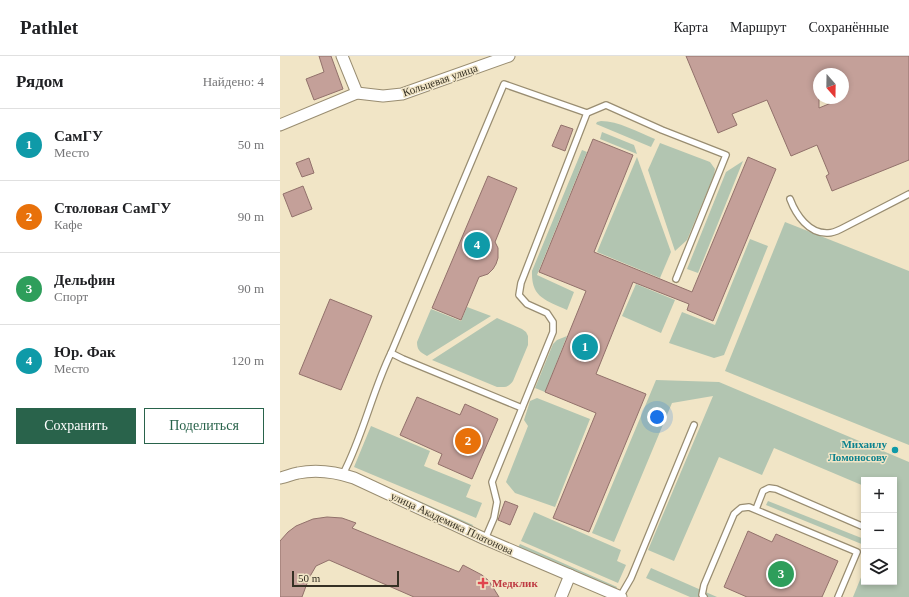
<!DOCTYPE html>
<html lang="ru">
<meta charset="utf-8">
<style>
:root{--surface:#fff;--page:#f6f6f6;--text:#202124;--muted:#757577;--line:#e0e0e0;--accent:#29634b}
body{margin:0;font-family:Georgia,serif;background:var(--page);color:var(--text)}
.controls{position:absolute;right:12px;bottom:12px;display:grid;overflow:hidden;border-radius:0px;box-shadow:0 2px 6px #0003}
.controls button{width:36px;height:36px;display:grid;place-items:center;padding:0;border:0;border-bottom:1px solid var(--line);background:var(--surface);color:var(--text);font:20px sans-serif}
.compass{position:absolute;left:533px;top:12px;width:36px;height:36px;border-radius:50%;background:var(--surface);box-shadow:0 2px 6px #0003;rotate:160deg}
.scale{position:absolute;left:12px;bottom:10px;width:107px;box-sizing:border-box;padding-left:4px;border:2px solid #353024;border-top:0;font-size:11px;line-height:14px;white-space:nowrap;color:#353024;-webkit-text-stroke:3px #f1e5c6;paint-order:stroke}
.you{position:absolute;left:377px;top:361px;width:14px;height:14px;margin:-10px;border:3px solid #fff;border-radius:50%;background:#1a73e8;box-shadow:0 0 0 6px #1a73e833}
.badge{display:grid;place-items:center;width:26px;height:26px;border-radius:50%;background:var(--accent);color:#fff;font-size:13px;font-weight:700}
.pin{position:absolute;translate:-50% -50%;border:2px solid #fff;box-shadow:0 1px 4px #0006}
.list{margin:0;padding:0;list-style:none}
h2{display:flex;justify-content:space-between;align-items:center;height:52px;margin:0;padding:0 16px;font-size:17px}
h2 small{font-size:13px;font-weight:400;color:var(--muted)}
.list li{display:grid;grid-template-columns:26px 1fr auto;gap:12px;align-items:center;box-sizing:border-box;height:72px;padding:0 16px;border-top:1px solid var(--line)}
.list b{display:block;font-size:15px;white-space:nowrap}
.list p{margin:0;font-size:13px;white-space:nowrap;color:var(--muted)}
.list em{font-size:13px;font-style:normal;color:var(--muted)}
.actions{display:flex;gap:8px;padding:12px 16px}
.actions a{flex:1;padding:9px 0;border:1px solid var(--accent);border-radius:0px;text-align:center;font-size:14px;color:var(--accent)}
.actions .main{background:var(--accent);color:#fff}
.icon{flex:none;width:22px;height:22px;fill:none;stroke:currentColor;stroke-width:2;stroke-linecap:round;stroke-linejoin:round}
.map{position:relative;flex:none;width:629px;height:541px;overflow:hidden}
header{display:flex;align-items:center;gap:24px;box-sizing:border-box;height:56px;padding:0 20px;background:var(--surface);border-bottom:1px solid var(--line)}
header strong{font-size:19px}
nav{display:flex;gap:22px;margin-inline-start:auto;font-size:14px}
main{display:flex}
aside{flex:1;background:var(--surface)}
.map>svg:first-child{display:block}
.green{fill:#b2c5b1}
.building{fill:#c4a099;stroke:#92716b;fill-rule:evenodd}
.lines{fill:none;stroke-linecap:round;stroke-linejoin:round}
.service-casing{stroke:#998d71;stroke-width:8}
.minor-casing{stroke:#998d71;stroke-width:13}
.service{stroke:#fff;stroke-width:5.5}
.minor{stroke:#fff;stroke-width:11}
.culture-dot{fill:#0f9aa8;stroke:#f1e5c6;stroke-width:1.5}
.health-dot{fill:#e0444e;stroke:#f1e5c6;stroke-width:1.5}
.labels{text-anchor:middle;stroke-width:3;stroke-linejoin:round;paint-order:stroke}
.street-label{font-size:11px;fill:#353024;stroke:#f1e5c6}
.culture-label{font-size:11px;font-weight:bold;fill:#0d838f;stroke:#f1e5c6;text-anchor:end}
.health-label{font-size:11px;font-weight:bold;fill:#be3a42;stroke:#f1e5c6;text-anchor:start}
</style>
<header>
<strong>Pathlet</strong>
<nav><a>Карта</a><a>Маршрут</a><a>Сохранённые</a></nav>
</header>
<main>
<aside>
<h2>Рядом<small>Найдено: 4</small></h2>
<ul class="list">
<li><span class="badge" style="background:#0f9aa8">1</span><div><b>СамГУ</b><p>Место</p></div><em>50 m</em></li>
<li><span class="badge" style="background:#e8710a">2</span><div><b>Столовая СамГУ</b><p>Кафе</p></div><em>90 m</em></li>
<li><span class="badge" style="background:#2e9e5b">3</span><div><b>Дельфин</b><p>Спорт</p></div><em>90 m</em></li>
<li><span class="badge" style="background:#0f9aa8">4</span><div><b>Юр. Фак</b><p>Место</p></div><em>120 m</em></li>
</ul>
<div class="actions"><a class="main">Сохранить</a><a>Поделиться</a></div>
</aside>
<div class="map">
<svg width="629" height="541" viewBox="0 0 629 541">
<rect width="100%" height="100%" fill="#f1e5c6"/>
<g class="green">
<path d="M321,65C338,65 358,76 375,83L371,91L316,68L317,66Z"/>
<path d="M322,76L354,89L357,98L320,83Z"/>
<path d="M380,87L430,106L435,113L434,119L407,184L395,195L368,114Z"/>
<path d="M302,94L307,96L257,219L294,236L287,254C266,244 251,242 252,215Z"/>
<path d="M357,101L391,196L380,222L317,196Z"/>
<path d="M463,105L418,217L407,213L446,116Z"/>
<path d="M505,166L629,215V389L445,315Z"/>
<path d="M470,183L488,190L444,299L434,302L389,287L402,256L435,269Z"/>
<path d="M356,228L395,244L381,277L342,260Z"/>
<path d="M187,251L211,260L147,300C140,296 137,294 137,286L151,253L181,265Z"/>
<path d="M217,262L242,273L246,276L248,280V289L233,325C228,332 225,331 217,331L152,304Z"/>
<path d="M287,280L265,336L255,332L273,288L277,284Z"/>
<path d="M376,324L439,326L629,406V541H573L584,514V526H614V424H584V430L494,392L482,419L439,401L394,505L368,494L433,340L392,347L334,486L312,477Z"/>
<path d="M257,342L310,363L275,451L235,437L226,426L248,370L244,364L250,345Z"/>
<path d="M91,370L150,395L144,410L191,429L186,441L202,447L196,462L74,411Z"/>
<path d="M72,415L193,469L191,473L70,418Z"/>
<path d="M488,445L584,483V489L486,449Z"/>
<path d="M254,456L341,494L337,505L346,509L338,527L241,485Z"/>
<path d="M240,488L337,531L334,536L237,493Z"/>
<path d="M371,512L437,541H410L366,522Z"/>
</g>
<g class="building">
<path d="M39,0H51L63,33L34,44L26,23L44,16Z"/>
<path d="M406,0H629V104L552,135L546,120L549,118L537,89L511,100L487,44L452,58L457,69L438,77ZM539,18H563V42L539,52Z"/>
<path d="M281,69L293,73L285,95L272,90Z"/>
<path d="M313,83L353,99L314,196L412,236L468,101L496,113L433,265L407,254L409,248L353,226L316,318L366,338L309,476L273,462L316,357L265,336L306,235L259,216Z"/>
<path d="M29,102L34,117L22,121L16,107Z"/>
<path d="M208,120L237,132L215,186L218,192V202L216,208L213,213L208,218L199,221L181,264L152,252Z"/>
<path d="M23,130L32,153L12,161L3,138Z"/>
<path d="M50,243L92,260L61,334L19,318Z"/>
<path d="M137,341L180,359L185,348L218,363L192,423L158,408L162,398L120,379Z"/>
<path d="M225,445L238,450L230,469L218,464Z"/>
<path d="M47,461L62,462L76,467L72,472L179,516L183,509L202,519L209,525L219,541H134L49,504L36,510L29,522L22,541H0V485L8,476L16,470L33,463Z"/>
<path d="M468,475L492,486L496,478L558,505L542,541H467L444,531Z"/>
</g>
<g class="lines">
<g class="service-casing">
<g id="service">
<path d="M510,143C516,159 529,178 548,177C553,177 557,175 561,173L629,138"/>
<path d="M111,297L224,28L307,57L326,49L382,74L446,99L396,223"/>
<path d="M63,418C83,380 92,336 111,297L123,303L242,352"/>
<path d="M476,453L483,435L489,432L496,433L584,471"/>
<path d="M205,483L214,462L217,446L212,426L273,276V266L267,257L247,248L239,239L241,227L307,57"/>
<path d="M340,541L351,522L414,369"/>
<path d="M424,541L422,539L424,529L454,458L461,452L469,451L577,496L558,541"/>
</g>
</g>
<g class="minor-casing">
<g id="minor">
<path d="M62,0L77,37"/>
<path d="M0,69L77,37L103,40L122,38L229,0"/>
<path d="M0,422C6,421 12,418 18,417C37,413 56,416 74,422L205,483L341,541"/>
<path d="M281,541L290,519"/>
</g>
</g>
<use href="#service" class="service"/>
<use href="#minor" class="minor"/>
</g>
<circle class="culture-dot" cx="615" cy="394" r="4"/>
<path class="health-dot" d="M201 521h4v4h4v4h-4v4h-4v-4h-4v-4h4z"/>
<g class="labels">
<g class="street-label">
<text transform="translate(160 24) rotate(-19)" y="4">Кольцевая улица</text>
<text transform="translate(172 467) rotate(25)" y="4">улица Академика Платонова</text>
</g>
<g class="culture-label">
<text x="607" y="392">Михаилу<tspan x="607" dy="13">Ломоносову</tspan></text>
</g>
<g class="health-label">
<text x="212" y="531">Медклик</text>
</g>
</g>
</svg>
<div class="controls">
<button>+</button>
<button>−</button>
<button><svg class="icon" aria-label="layers" viewBox="0 0 24 24"><path d="M12 4l9 5-9 5-9-5zM3 14l9 5 9-5"/></svg></button>
</div>
<svg class="compass" viewBox="-18 -18 36 36"><path d="M0-13l5 13h-10z" fill="#e53935"/><path d="M0 13l5-13h-10z" fill="#757577"/></svg>
<div class="scale">50 m</div>
<div class="you"></div>
<div class="pin badge" style="left:305px;top:291px;background:#0f9aa8">1</div>
<div class="pin badge" style="left:188px;top:385px;background:#e8710a">2</div>
<div class="pin badge" style="left:501px;top:518px;background:#2e9e5b">3</div>
<div class="pin badge" style="left:197px;top:189px;background:#0f9aa8">4</div>
</div>
</main>
